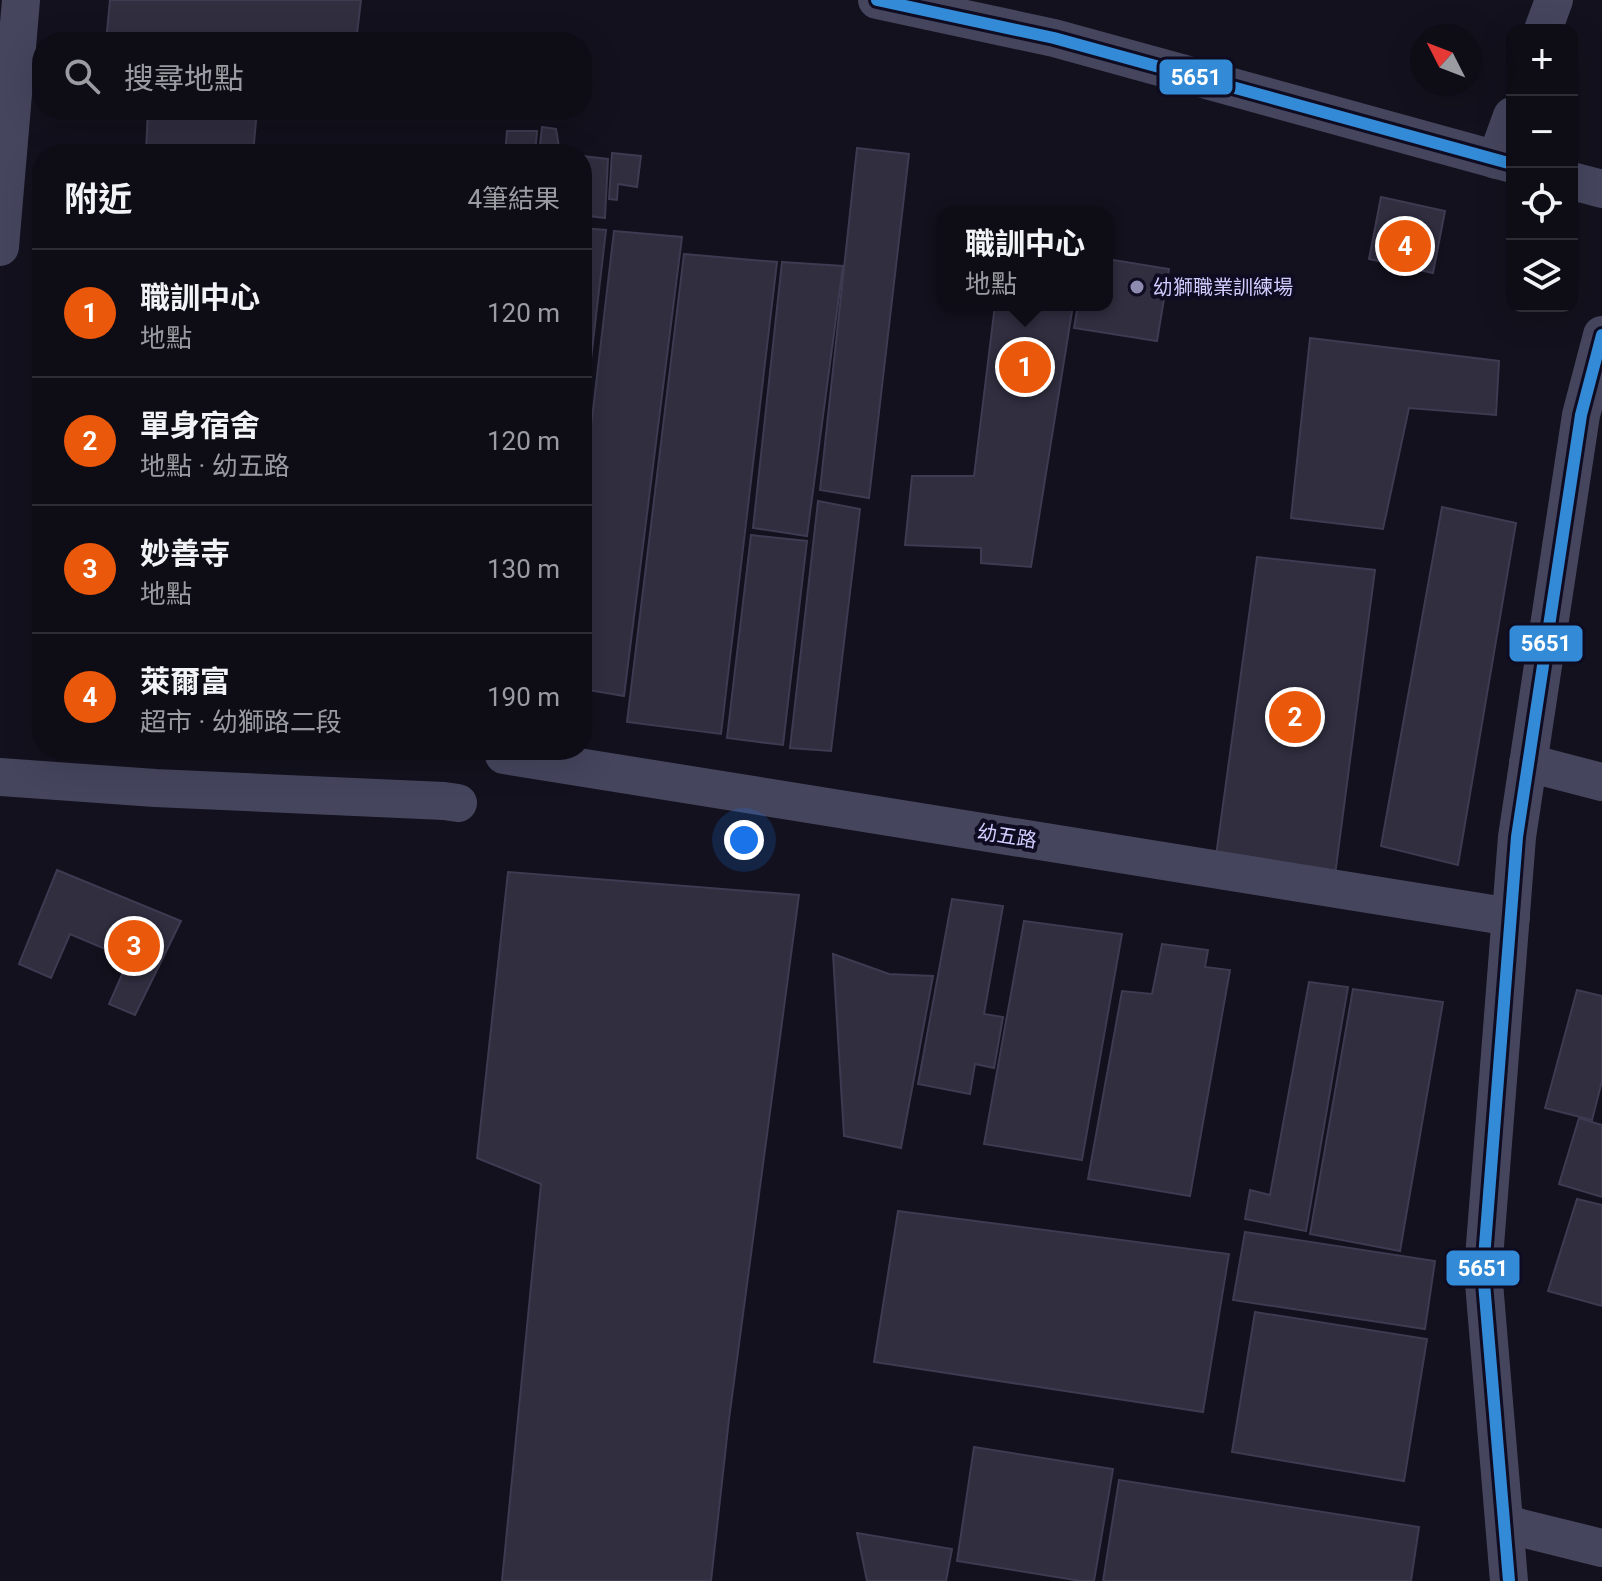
<!DOCTYPE html>
<html lang="zh-TW">
<meta charset="utf-8">
<style>
:root{--surface:#0e0d16;--page:#1c1b23;--text:#f1f3f6;--muted:#9b9ca1;--line:#2e2d35;--accent:#ea580c}
body{margin:0;font-family:Roboto,"Noto Sans TC",sans-serif;background:var(--page);color:var(--text)}
.controls{position:absolute;right:24px;top:24px;display:grid;overflow:hidden;border-radius:16px;box-shadow:0 8px 32px #0002}
.controls button{width:72px;height:72px;display:grid;place-items:center;padding:0;border:0;border-bottom:2px solid var(--line);background:var(--surface);color:var(--text);font:40px sans-serif}
.compass{position:absolute;left:1410px;top:24px;width:72px;height:72px;border-radius:50%;background:var(--surface);box-shadow:0 8px 32px #0002;rotate:312deg}
.you{position:absolute;left:744px;top:840px;width:28px;height:28px;margin:-20px;border:6px solid #fff;border-radius:50%;background:#1a73e8;box-shadow:0 0 0 12px #1a73e833}
.badge{display:grid;place-items:center;width:52px;height:52px;border-radius:50%;background:var(--accent);color:#fff;font-size:26px;font-weight:700}
.pin{position:absolute;translate:-50% -50%;border:4px solid #fff;box-shadow:0 2px 8px #0006}
.popup{position:absolute;left:937px;top:207px;width:176px;height:104px;box-sizing:border-box;display:grid;place-content:center;border-radius:16px;background:var(--surface);filter:drop-shadow(0 2px 6px #0005);font-size:26px;white-space:nowrap;color:var(--muted)}
.popup b{font-size:30px;color:var(--text)}
.popup::after{content:'';position:absolute;left:50%;top:100%;margin-left:-16px;border:16px solid transparent;border-top-color:var(--surface)}
.list{margin:0;padding:0;list-style:none}
h2{display:flex;justify-content:space-between;align-items:center;height:104px;margin:0;padding:0 32px;font-size:34px}
h2 small{font-size:26px;font-weight:400;color:var(--muted)}
.list li{display:grid;grid-template-columns:52px 1fr auto;gap:24px;align-items:center;box-sizing:border-box;height:128px;padding:0 32px;border-top:2px solid var(--line)}
.list b{display:block;font-size:30px;white-space:nowrap}
.list p{margin:0;font-size:26px;white-space:nowrap;color:var(--muted)}
.list em{font-size:26px;font-style:normal;color:var(--muted)}
.icon{flex:none;width:44px;height:44px;fill:none;stroke:currentColor;stroke-width:2;stroke-linecap:round;stroke-linejoin:round}
.map{position:relative;flex:none;width:1602px;height:1581px;overflow:hidden}
.search{position:absolute;background:var(--surface);box-shadow:0 8px 32px #0002;left:32px;top:32px;width:560px;height:88px;display:flex;align-items:center;gap:20px;box-sizing:border-box;padding:0 28px;border-radius:32px;color:var(--muted);font-size:30px}
.panel{position:absolute;background:var(--surface);box-shadow:0 8px 32px #0002;left:32px;top:144px;width:560px;height:616px;border-radius:32px}
.map>svg:first-child{display:block}
.building{fill:#302e3f;stroke:#3e3a51;stroke-width:2}
.lines{fill:none;stroke-linecap:round;stroke-linejoin:round}
.minor{stroke:#45455e;stroke-width:38}
.bus-1-casing{stroke:#0f0c22;stroke-width:18}
.bus-1{stroke:#338bd7;stroke-width:12}
.poi-dot{fill:#8e8bb0;stroke:#0f0c22;stroke-width:3}
.labels{text-anchor:middle;stroke-width:8;stroke-linejoin:round;paint-order:stroke}
.poi-label{font-size:20px;fill:#d1cdff;stroke:#0f0c22;text-anchor:start}
.street-label{font-size:20px;fill:#d1cdff;stroke:#0f0c22}
.line-badge{stroke:#0f0c22;stroke-width:3}
.badge-label{font-size:22px;text-anchor:middle;font-weight:bold;fill:#fff}
</style>
<div class="map">
<svg width="1602" height="1581" viewBox="0 0 1602 1581">
<rect width="100%" height="100%" fill="#12111d"/>
<g class="building">
<path d="M110,0H361L356,42H106Z"/>
<path d="M148,110H257L253,154L146,152Z"/>
<path d="M542,127L556,129L560,153L565,154H539Z"/>
<path d="M507,131H537L535,154H505Z"/>
<path d="M857,148L909,154L869,498L820,490Z"/>
<path d="M612,153L641,156L637,187L618,184L617,200L609,199Z"/>
<path d="M582,156L608,159L605,218L582,215Z"/>
<path d="M1381,197L1445,211L1433,273L1369,259Z"/>
<path d="M582,228L606,230L582,437Z"/>
<path d="M614,231L682,237L624,696L582,689V504Z"/>
<path d="M684,254L777,262L721,734L627,722Z"/>
<path d="M1107,259L1169,269L1157,341L1074,328L1078,305H1107Z"/>
<path d="M782,262L843,266L807,536L753,528Z"/>
<path d="M995,305H1073L1031,567L981,563V548L905,545L912,476H974Z"/>
<path d="M1310,338L1499,361L1496,415L1409,408L1383,529L1291,518Z"/>
<path d="M818,501L860,509L831,751L790,748Z"/>
<path d="M1442,507L1516,523L1458,865L1381,846Z"/>
<path d="M751,535L807,541L783,745L727,738Z"/>
<path d="M1257,557L1375,570L1335,875L1215,863Z"/>
<path d="M57,870L181,921L135,1015L109,1004L129,959L70,934L51,978L19,964Z"/>
<path d="M508,872L799,895L729,1419L711,1581H502L541,1184L477,1158Z"/>
<path d="M952,899L1003,906L984,1014L1003,1017L994,1068L975,1064L970,1094L918,1084Z"/>
<path d="M1024,921L1122,934L1082,1160L984,1144Z"/>
<path d="M1162,944L1208,950L1205,967L1230,970L1190,1196L1088,1179L1122,991L1152,994Z"/>
<path d="M833,954L889,974L933,976L901,1148L844,1136Z"/>
<path d="M1309,982L1348,987L1306,1231L1245,1219L1250,1190L1270,1195Z"/>
<path d="M1353,989L1443,1002L1400,1251L1310,1234Z"/>
<path d="M1577,990L1602,996V1081L1592,1120L1545,1108Z"/>
<path d="M1579,1118L1602,1125V1197L1559,1184Z"/>
<path d="M1577,1199L1602,1205V1306L1548,1291Z"/>
<path d="M898,1211L1229,1254L1203,1412L874,1362Z"/>
<path d="M1245,1232L1435,1261L1425,1329L1233,1300Z"/>
<path d="M1255,1312L1427,1339L1404,1481L1232,1452Z"/>
<path d="M974,1447L1113,1469L1094,1581H1081L957,1561Z"/>
<path d="M1119,1480L1419,1527L1411,1581H1103Z"/>
<path d="M857,1533L952,1549L946,1581H867Z"/>
</g>
<g class="lines">
<g class="minor">
<path d="M877,0L1054,38L1512,164"/>
<path d="M1543,30L1554,0"/>
<path d="M1496,160L1512,116"/>
<path d="M1572,181L1602,189"/>
<path d="M0,247L21,0"/>
<path d="M504,755L1511,917"/>
<path d="M1528,763L1602,782"/>
<path d="M0,777L155,788L444,801L458,803"/>
<path d="M1505,1524L1602,1548"/>
<path d="M1509,1581L1483,1271L1517,837L1581,415L1602,335"/>
</g>
<g class="bus-1-casing">
<g id="bus-1">
<path d="M877,0L1054,38L1512,164"/>
<path d="M1509,1581L1483,1271L1517,837L1581,415L1602,335"/>
</g>
</g>
<use href="#bus-1" class="bus-1"/>
</g>
<circle class="poi-dot" cx="1137" cy="287" r="8"/>
<g class="labels">
<g class="poi-label">
<text x="1153" y="294">幼獅職業訓練場</text>
</g>
<g class="street-label">
<text transform="translate(1007 836) rotate(9)" y="7">幼五路</text>
</g>
</g>
<g class="line-badge">
<rect x="1158" y="58" width="76" height="38" rx="8" fill="#338bd7"/>
<rect x="1508" y="624" width="76" height="39" rx="8" fill="#338bd7"/>
<rect x="1445" y="1249" width="76" height="38" rx="8" fill="#338bd7"/>
</g>
<g class="badge-label">
<text x="1196" y="85">5651</text>
<text x="1546" y="651">5651</text>
<text x="1483" y="1276">5651</text>
</g>
</svg>
<div class="controls">
<button>+</button>
<button>−</button>
<button><svg class="icon" aria-label="locate" viewBox="0 0 24 24"><circle cx="12" cy="12" r="6"/><path d="M12 2v4M12 18v4M2 12h4M18 12h4"/></svg></button>
<button><svg class="icon" aria-label="layers" viewBox="0 0 24 24"><path d="M12 4l9 5-9 5-9-5zM3 14l9 5 9-5"/></svg></button>
</div>
<svg class="compass" viewBox="-18 -18 36 36"><path d="M0-13l5 13h-10z" fill="#e53935"/><path d="M0 13l5-13h-10z" fill="#9b9ca1"/></svg>
<div class="you"></div>
<div class="pin badge" style="left:1025px;top:367px">1</div>
<div class="popup"><b>職訓中心</b>地點</div>
<div class="pin badge" style="left:1295px;top:717px">2</div>
<div class="pin badge" style="left:134px;top:946px">3</div>
<div class="pin badge" style="left:1405px;top:246px">4</div>
<div class="search"><svg class="icon" aria-label="search" viewBox="0 0 24 24"><circle cx="10" cy="10" r="6"/><path d="M15 15l6 6"/></svg>搜尋地點</div>
<section class="panel">
<h2>附近<small>4筆結果</small></h2>
<ul class="list">
<li><span class="badge">1</span><div><b>職訓中心</b><p>地點</p></div><em>120 m</em></li>
<li><span class="badge">2</span><div><b>單身宿舍</b><p>地點 · 幼五路</p></div><em>120 m</em></li>
<li><span class="badge">3</span><div><b>妙善寺</b><p>地點</p></div><em>130 m</em></li>
<li><span class="badge">4</span><div><b>萊爾富</b><p>超市 · 幼獅路二段</p></div><em>190 m</em></li>
</ul>
</section>
</div>
